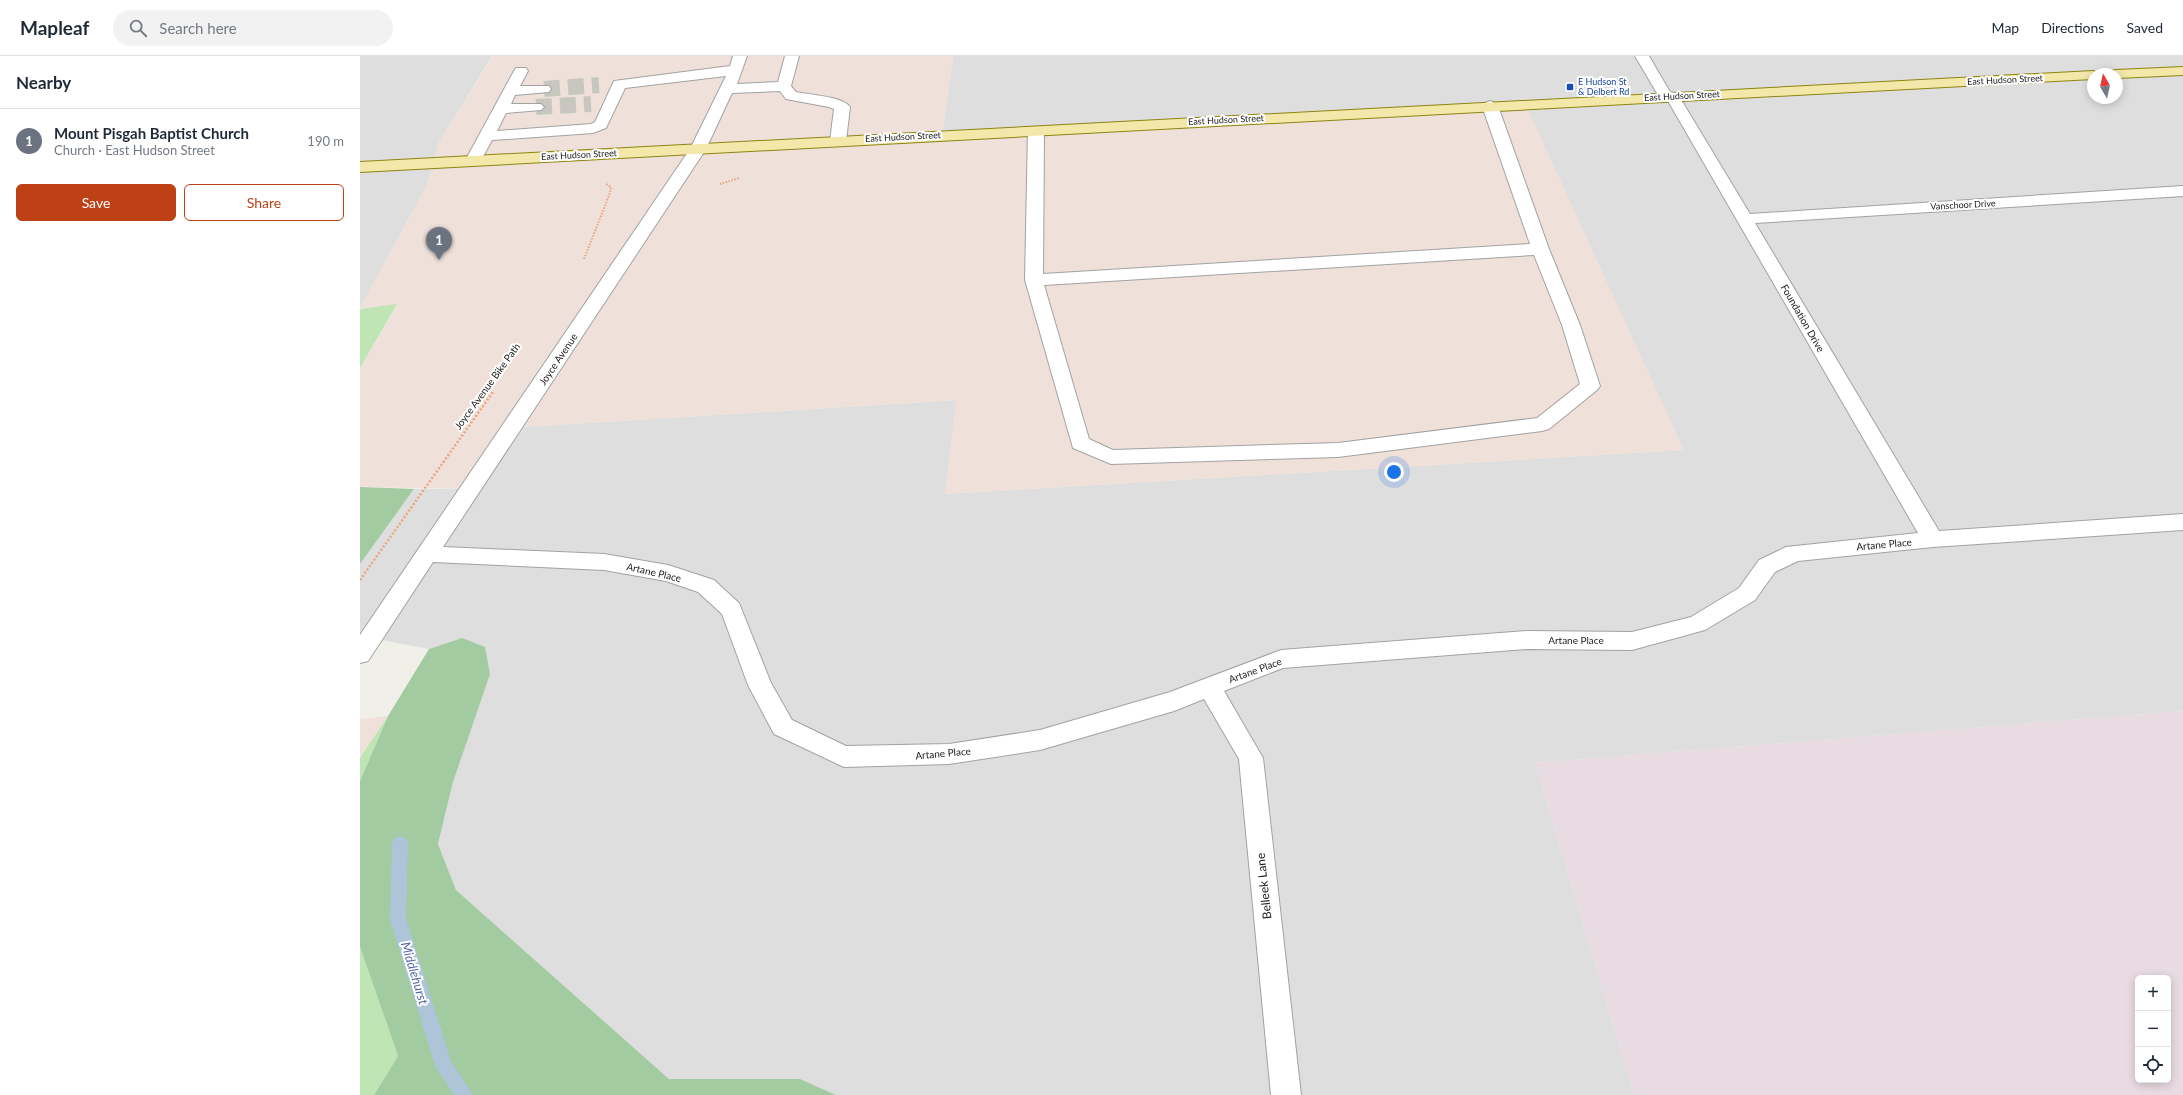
<!DOCTYPE html>
<meta charset="utf-8">
<style>
:root{--surface:#fff;--page:#f2f2f3;--text:#1f2937;--muted:#747a83;--line:#e0e1e3;--accent:#bd4115}
body{margin:0;font-family:Lato,sans-serif;background:var(--page);color:var(--text)}
.controls{position:absolute;right:12px;bottom:12px;display:grid;overflow:hidden;border-radius:6px;box-shadow:0 2px 10px #0003}
.controls button{width:36px;height:36px;display:grid;place-items:center;padding:0;border:0;border-bottom:1px solid var(--line);background:var(--surface);color:var(--text);font:20px sans-serif}
.compass{position:absolute;left:1727px;top:12px;width:36px;height:36px;border-radius:50%;background:var(--surface);box-shadow:0 2px 10px #0003;rotate:351deg}
.you{position:absolute;left:1034px;top:416px;width:14px;height:14px;margin:-10px;border:3px solid #fff;border-radius:50%;background:#1a73e8;box-shadow:0 0 0 6px #1a73e833}
.badge{display:grid;place-items:center;width:26px;height:26px;border-radius:50%;background:var(--accent);color:#fff;font-size:13px;font-weight:700}
.pin{position:absolute;translate:-50% -33px;filter:drop-shadow(0 1px 2px #0008)}
.pin::after{content:'';position:absolute;top:21px;width:14px;height:12px;background:inherit;clip-path:polygon(0 0,100% 0,50% 100%)}
.list{margin:0;padding:0;list-style:none}
h2{display:flex;justify-content:space-between;align-items:center;height:52px;margin:0;padding:0 16px;font-size:17px}
h2 small{font-size:13px;font-weight:400;color:var(--muted)}
.list li{display:grid;grid-template-columns:26px 1fr auto;gap:12px;align-items:center;box-sizing:border-box;height:64px;padding:0 16px;border-top:1px solid var(--line)}
.list b{display:block;font-size:15px;white-space:nowrap}
.list p{margin:0;font-size:13px;white-space:nowrap;color:var(--muted)}
.list em{font-size:13px;font-style:normal;color:var(--muted)}
.actions{display:flex;gap:8px;padding:12px 16px}
.actions a{flex:1;padding:9px 0;border:1px solid var(--accent);border-radius:6px;text-align:center;font-size:14px;color:var(--accent)}
.actions .main{background:var(--accent);color:#fff}
.icon{flex:none;width:22px;height:22px;fill:none;stroke:currentColor;stroke-width:2;stroke-linecap:round;stroke-linejoin:round}
.map{position:relative;flex:none;width:1823px;height:1039px;overflow:hidden}
header{display:flex;align-items:center;gap:24px;box-sizing:border-box;height:56px;padding:0 20px;background:var(--surface);border-bottom:1px solid var(--line)}
header strong{font-size:19px}
nav{display:flex;gap:22px;margin-inline-start:auto;font-size:14px}
.search{width:280px;height:36px;background:var(--page);display:flex;align-items:center;gap:10px;box-sizing:border-box;padding:0 14px;border-radius:22px;color:var(--muted);font-size:15px}
main{display:flex}
aside{flex:1;background:var(--surface)}
.map>svg:first-child{display:block}
.residential{fill:#dfdede;fill-rule:evenodd}
.commercial{fill:#efe0da}
.industrial{fill:#e8dbe2;fill-rule:evenodd}
.grass{fill:#bfe5b4}
.forest{fill:#a3cba1}
.lines{fill:none;stroke-linecap:round;stroke-linejoin:round}
.stream{fill:#adc4d9;fill-rule:evenodd}
.minor-tunnel{stroke:#c7c7c0;stroke-width:16;stroke-dasharray:16 8;stroke-linecap:butt}
.minor-casing{stroke:#a2a2a2;stroke-width:2}
.major-casing{stroke:#8e8510;stroke-width:2}
.path-far1{stroke:#eca67d;stroke-width:2;stroke-dasharray:1.5 1.5;stroke-linecap:butt}
.path{stroke:#eca67d;stroke-width:2.5;stroke-dasharray:2 2;stroke-linecap:butt}
.minor{fill:#fff;fill-rule:evenodd}
.major{fill:#f3e7aa;fill-rule:evenodd}
.transit-dot{fill:#1a4fb4;stroke:#fff;stroke-width:1.5}
.labels{text-anchor:middle;stroke-width:4;stroke-linejoin:round;paint-order:stroke}
.far-street-label{font-size:9px;fill:#212121;stroke:#fff}
.far-transit-label{font-size:9px;fill:#164399;stroke:#fff;text-anchor:start}
.street-label{font-size:10px;fill:#212121;stroke:#fff}
.near-street-label{font-size:12px;fill:#212121;stroke:#fff}
.near-water-label{font-size:13px;font-style:italic;fill:#5669a8;stroke:#fff}
</style>
<header>
<strong>Mapleaf</strong>
<div class="search"><svg class="icon" aria-label="search" viewBox="0 0 24 24"><circle cx="10" cy="10" r="6"/><path d="M15 15l6 6"/></svg>Search here</div>
<nav><a>Map</a><a>Directions</a><a>Saved</a></nav>
</header>
<main>
<aside>
<h2>Nearby<small></small></h2>
<ul class="list">
<li><span class="badge" style="background:#6b7280">1</span><div><b>Mount Pisgah Baptist Church</b><p>Church · East Hudson Street</p></div><em>190 m</em></li>
</ul>
<div class="actions"><a class="main">Save</a><a>Share</a></div>
</aside>
<div class="map">
<svg width="1823" height="1039" viewBox="0 0 1823 1039">
<rect width="100%" height="100%" fill="#f0f0e8"/>
<g class="residential">
<path d="M0,0H132L78,88L67,129L0,252Z"/>
<path d="M593,0H1823V655L1175,707L1274,1039H476L440,1023H309L96,834L78,788L93,726L102,582L69,593L0,580V508L54,433H115L163,371L597,344L585,438L1324,394L582,79ZM1733,18H1757V42H1733Z"/>
</g>
<g class="commercial">
<path d="M133,0H593L582,79L1165,47L1324,394L585,438L596,344L163,371L115,433L0,431V312L37,249L0,252L67,129L78,88Z"/>
<path d="M28,660L0,702V663Z"/>
</g>
<path class="industrial" d="M1823,655V1039H1274L1175,707ZM1778,922H1808V1024H1778Z"/>
<g class="grass">
<path d="M37,248L0,312V253Z"/>
<path d="M28,660L0,725V702Z"/>
<path d="M0,891L38,1000L14,1039H0Z"/>
</g>
<g class="forest">
<path d="M0,431L54,433L0,508Z"/>
<path d="M102,582L125,591L130,618L93,726L78,788L96,834L309,1023H440L476,1039H14L38,1000L0,891V725L28,660L69,593Z"/>
</g>
<g class="lines">
<path class="stream" d="M40,780L45,782L48,787L46,863L91,1005L113,1039H94L75,1010L30,863L32,787L35,782Z"/>
<g class="minor-tunnel">
<path d="M184,33L239,29"/>
<path d="M176,51L231,48"/>
</g>
<g class="minor-casing">
<g id="minor">
<path d="M373,0H387L377,28L418,26L425,0H439L431,30L436,36C449,39 482,40 490,51L486,85L484,88H472L470,85L474,53L469,51L426,43L420,35L372,37L346,93L83,491L244,498L308,509L354,524L379,547L411,627L432,664L486,690L589,688L680,674L810,636L921,594L1167,575L1272,576L1331,561L1379,532L1399,504L1426,491L1558,477L1308,45L1301,44L1275,0H1289L1310,36L1317,37L1390,158L1823,130V140L1395,167L1579,475L1823,458V474L1573,491L1438,505L1415,516L1395,544L1345,574L1272,594L1167,593L923,612L864,635L903,702L941,1039H911L879,703L844,643L814,655L680,694L589,708L484,711L414,678L388,629L362,558L338,536L306,525L244,514L73,506L8,605L0,607V579L330,93L366,20L265,32L246,72L233,77L132,84L119,108H107L105,105L154,15L156,12H166L168,15L160,30H189L191,33L189,36L155,39L151,48H181L184,51L181,54L146,57L137,75L231,68L235,66L254,25L370,10Z"/>
<path d="M1130,45L1135,47L1138,50L1189,193L1220,269L1240,330L1237,334L1189,373L1182,375L978,401L751,408L713,392L665,224L668,74L671,71H681L684,74L683,218L1170,188L1122,50L1125,47ZM1174,199L1202,269L1220,328L1177,362L978,387L753,394L729,383L684,229Z"/>
</g>
</g>
<g class="major-casing">
<g id="major">
<path d="M1823,11V19L1757,22V18H1749L1751,15L1756,14Z"/>
<path d="M1733,15L1740,18H1733V23L0,116V106Z"/>
</g>
</g>
<g class="path-far1">
<path d="M360,128L379,122"/>
<path d="M224,203L250,137L251,131L246,128"/>
</g>
<path class="path" d="M0,524L133,336"/>
<use href="#minor" class="minor"/>
<use href="#major" class="major"/>
</g>
<rect class="transit-dot" x="1206" y="27" width="8" height="8" rx="2"/>
<g class="labels">
<g class="far-street-label">
<text transform="translate(1645 24) rotate(-3)" y="3">East Hudson Street</text>
<text transform="translate(1322 40) rotate(-3)" y="3">East Hudson Street</text>
<text transform="translate(866 64) rotate(-3)" y="3">East Hudson Street</text>
<text transform="translate(543 81) rotate(-3)" y="3">East Hudson Street</text>
<text transform="translate(219 99) rotate(-3)" y="3">East Hudson Street</text>
<text transform="translate(1603 149) rotate(-3)" y="3">Vanschoor Drive</text>
</g>
<g class="far-transit-label">
<text x="1218" y="29">E Hudson St<tspan x="1218" dy="10">&amp; Delbert Rd</tspan></text>
</g>
<g class="street-label">
<text transform="translate(1443 262) rotate(60)" y="4">Foundation Drive</text>
<text transform="translate(198 303) rotate(-56)" y="4">Joyce Avenue</text>
<text transform="translate(127 330) rotate(-54)" y="4">Joyce Avenue Bike Path</text>
<text transform="translate(1524 488) rotate(-5)" y="4">Artane Place</text>
<text transform="translate(294 516) rotate(13)" y="4">Artane Place</text>
<text x="1216" y="588">Artane Place</text>
<text transform="translate(895 614) rotate(-20)" y="4">Artane Place</text>
<text transform="translate(583 697) rotate(-5)" y="4">Artane Place</text>
</g>
<g class="near-street-label">
<text transform="translate(904 830) rotate(-96)" y="4">Belleek Lane</text>
</g>
<g class="near-water-label">
<text transform="translate(55 917) rotate(73)" y="5">Middlehurst</text>
</g>
</g>
</svg>
<div class="controls">
<button>+</button>
<button>−</button>
<button><svg class="icon" aria-label="locate" viewBox="0 0 24 24"><circle cx="12" cy="12" r="6"/><path d="M12 2v4M12 18v4M2 12h4M18 12h4"/></svg></button>
</div>
<svg class="compass" viewBox="-18 -18 36 36"><path d="M0-13l5 13h-10z" fill="#e53935"/><path d="M0 13l5-13h-10z" fill="#747a83"/></svg>
<div class="you"></div>
<div class="pin badge" style="left:79px;top:204px;background:#6b7280">1</div>
</div>
</main>
